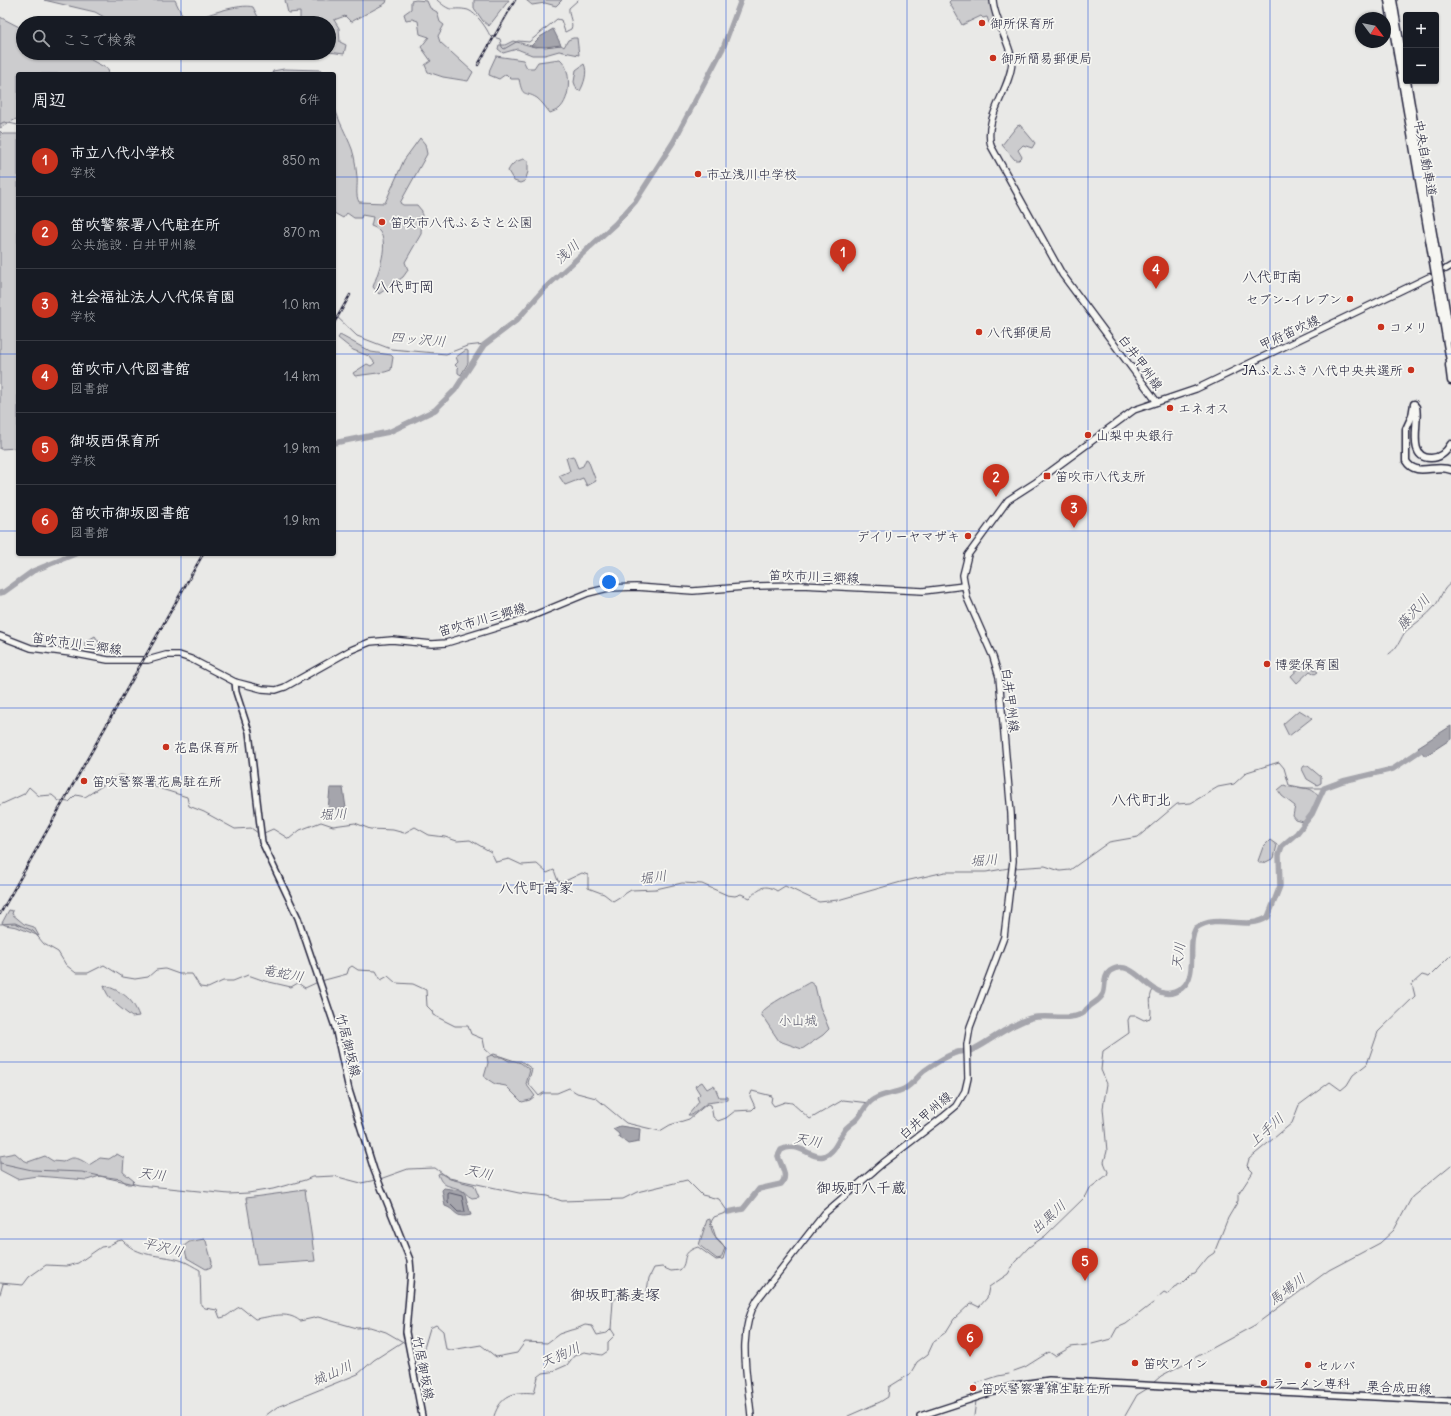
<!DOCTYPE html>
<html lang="ja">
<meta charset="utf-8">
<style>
:root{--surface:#171b24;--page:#20242c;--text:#f1f3f6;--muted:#9ea1a6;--line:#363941;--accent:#c8321e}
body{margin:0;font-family:Delius,"Klee One",sans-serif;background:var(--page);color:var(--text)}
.controls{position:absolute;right:12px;top:12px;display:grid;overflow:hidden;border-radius:4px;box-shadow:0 1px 3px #0004}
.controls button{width:36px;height:36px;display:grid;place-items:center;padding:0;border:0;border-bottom:1px solid var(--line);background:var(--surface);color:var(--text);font:20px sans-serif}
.compass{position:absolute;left:1355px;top:12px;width:36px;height:36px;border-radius:50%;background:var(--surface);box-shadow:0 1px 3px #0004;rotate:122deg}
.you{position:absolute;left:609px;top:582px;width:14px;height:14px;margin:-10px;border:3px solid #fff;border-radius:50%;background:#1a73e8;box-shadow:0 0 0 6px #1a73e833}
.badge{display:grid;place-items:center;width:26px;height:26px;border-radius:50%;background:var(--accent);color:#fff;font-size:13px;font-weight:700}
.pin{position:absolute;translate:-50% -33px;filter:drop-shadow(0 1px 2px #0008)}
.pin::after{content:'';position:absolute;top:21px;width:14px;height:12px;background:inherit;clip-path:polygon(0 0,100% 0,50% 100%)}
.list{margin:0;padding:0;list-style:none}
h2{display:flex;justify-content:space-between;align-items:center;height:52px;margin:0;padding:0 16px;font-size:17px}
h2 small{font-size:13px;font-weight:400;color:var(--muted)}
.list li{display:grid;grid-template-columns:26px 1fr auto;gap:12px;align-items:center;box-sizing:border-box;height:72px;padding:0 16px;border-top:1px solid var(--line)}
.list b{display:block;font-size:15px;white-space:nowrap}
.list p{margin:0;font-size:13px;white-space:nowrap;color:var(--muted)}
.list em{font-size:13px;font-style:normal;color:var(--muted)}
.icon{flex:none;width:22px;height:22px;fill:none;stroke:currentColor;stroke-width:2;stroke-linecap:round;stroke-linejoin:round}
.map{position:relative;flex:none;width:1451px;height:1416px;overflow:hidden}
.search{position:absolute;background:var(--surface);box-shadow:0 1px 3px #0004;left:16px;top:16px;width:320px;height:44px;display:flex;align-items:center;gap:10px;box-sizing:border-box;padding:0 14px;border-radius:22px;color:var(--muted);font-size:15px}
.panel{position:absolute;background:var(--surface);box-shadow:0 1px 3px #0004;left:16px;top:72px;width:320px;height:484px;border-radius:4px}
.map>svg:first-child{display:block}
.green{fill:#ccccce;stroke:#777784}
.water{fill:#a5a5ac;stroke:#71717f}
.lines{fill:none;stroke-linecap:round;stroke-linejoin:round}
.shore{stroke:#565668;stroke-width:1}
.stream{stroke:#71717f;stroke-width:1}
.river{stroke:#a5a5ac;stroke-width:5.5}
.secondary-casing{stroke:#22223b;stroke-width:8}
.primary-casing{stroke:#22223b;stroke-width:8}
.motorway-casing{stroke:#22223b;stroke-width:9}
.secondary{stroke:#f6f6f2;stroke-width:5}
.primary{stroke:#f6f6f2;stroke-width:5.5}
.motorway{stroke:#f6f6f2;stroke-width:6}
.rail-casing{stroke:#22223b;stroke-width:2.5}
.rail{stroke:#f6f6f2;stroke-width:1;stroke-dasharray:3;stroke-linecap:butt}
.grid{fill:none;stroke:#1d4ed8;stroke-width:1;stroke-opacity:0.55}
.poi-dot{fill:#c8321e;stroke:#f6f6f2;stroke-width:1.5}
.labels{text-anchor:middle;stroke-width:3.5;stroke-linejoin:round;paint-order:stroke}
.poi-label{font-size:13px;fill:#22223b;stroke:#f6f6f2;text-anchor:start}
.street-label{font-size:13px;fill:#22223b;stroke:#f6f6f2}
.park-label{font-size:13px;fill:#555567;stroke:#f6f6f2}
.water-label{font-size:14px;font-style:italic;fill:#565668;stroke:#f6f6f2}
.quarter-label{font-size:15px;fill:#22223b;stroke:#f6f6f2}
</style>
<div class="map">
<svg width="1451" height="1416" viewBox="0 0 1451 1416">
<rect width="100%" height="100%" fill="#e9e9e7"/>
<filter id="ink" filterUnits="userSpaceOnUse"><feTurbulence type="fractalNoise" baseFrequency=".025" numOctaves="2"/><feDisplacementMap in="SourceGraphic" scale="8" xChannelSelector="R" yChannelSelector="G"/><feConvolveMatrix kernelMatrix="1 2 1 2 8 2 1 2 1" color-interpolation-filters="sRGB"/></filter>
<g filter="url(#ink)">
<g class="green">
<path d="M44,0H175L181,13L192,21C205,15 240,3 253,7L258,17L257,23H115L95,12Z"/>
<path d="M285,0H387L386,3L351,22L345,16L334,20L339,28L340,42L346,45L344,54L329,52V23H300V12L288,13Z"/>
<path d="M416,0L427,1L430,8L437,12L440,22L444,25L438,36L440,42L473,72L468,81L443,77L428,72L425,65L431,61L421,47L429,37L420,34L418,21L412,19L406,20L404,14L411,9V1Z"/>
<path d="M474,0H509L489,26L483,21L474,8Z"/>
<path d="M526,0H562L556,6L545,3L532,5Z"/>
<path d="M951,0H990L996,20L989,23L987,17L983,18L981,16L962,25L949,2Z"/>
<path d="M0,17L23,29V53H78L108,69L109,74H18V118L0,128Z"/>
<path d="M573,38H577L579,55L559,51L545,55H532L517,49L503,53L498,49L499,45H505L513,41L535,47L561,45L564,47L568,40Z"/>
<path d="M496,56L523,60L527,68H534L538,62L560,59C572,69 571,99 559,109C557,110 553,112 550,113C546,108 542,102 537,98C524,90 523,99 519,79H511L506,74L499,79L489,75L490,69Z"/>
<path d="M584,64C588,72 584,84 580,91L577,90L574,82L576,70Z"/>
<path d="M284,69L321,70L323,74H272L273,71Z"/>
<path d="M334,105C339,123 346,133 352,149C355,158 356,168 357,177C358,185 355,195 359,202L385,203L404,160L420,138L425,144L427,154L400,203L403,205H417L422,211L421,234L405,262L408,270L403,277L379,294L373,287C378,272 395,233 371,226L373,217L362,215L361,218H354L347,213L343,218L334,213Z"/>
<path d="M1020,125L1035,143L1032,148L1023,145L1018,150L1022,157L1019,160H1015L1002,145L1017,126Z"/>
<path d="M0,131L3,134H18V448L0,449Z"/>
<path d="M524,159L528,161V172L525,181L520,183L514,181L508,171C512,163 516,161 524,159Z"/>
<path d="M340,335L371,352L391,355L393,357L391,370L385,372L355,376L353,373L367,364L371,366L375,363L369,356L353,350L338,338Z"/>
<path d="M466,350L468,351V363L461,375L458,373V368L455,365L458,362L456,357Z"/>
<path d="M573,456L578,468L583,466L586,459L588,460L596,481L587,486L583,478L565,485L559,476L570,471L566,458Z"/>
<path d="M95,636L102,646L94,654L91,655L85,653V642Z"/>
<path d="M1305,663L1318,672L1315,674L1310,671L1297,683L1291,676Z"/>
<path d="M1299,710L1312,718L1289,736L1283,724Z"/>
<path d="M1304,766H1308L1321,777V783L1317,785L1307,779L1302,769Z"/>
<path d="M1284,785C1297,791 1309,783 1318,796L1310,816L1303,822L1296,820L1293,816L1295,806L1282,796L1278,790Z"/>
<path d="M1270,840L1277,845L1274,858L1264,863H1259L1258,861L1263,847Z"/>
<path d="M9,910L13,911L12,914L24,924L34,927L39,936L17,927L5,925L2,923Z"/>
<path d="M810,982L815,986L820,1007L829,1029L823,1035L802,1049L779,1041L761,1014C765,1005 799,989 810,982Z"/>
<path d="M104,985C122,992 132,997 139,1016L132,1017C122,1009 106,999 104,985Z"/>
<path d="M494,1054L521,1063L530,1070L526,1084L535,1096L530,1100L522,1102L506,1086L495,1084L484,1077L488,1063L487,1057Z"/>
<path d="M702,1082L707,1089L714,1085L719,1097H728V1100L707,1103L692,1115H688L699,1102L697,1097L700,1094L695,1086Z"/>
<path d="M15,1153L23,1160L28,1162L45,1156L53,1161L63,1162C73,1155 79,1158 89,1165L100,1158L109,1159L117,1154L124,1158L123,1172L134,1181L131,1184H127L121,1179L100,1176L87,1180L37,1176L17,1179L0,1170V1156Z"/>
<path d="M440,1173L450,1179L474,1185L479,1197L472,1198C467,1196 465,1191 459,1189C448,1185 442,1187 438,1174Z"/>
<path d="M305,1190L315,1261L257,1265L246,1198Z"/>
<path d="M710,1219C711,1239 718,1235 725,1248L721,1258L717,1259L699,1245L707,1220Z"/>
<path d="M204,1239L206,1241L212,1262L211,1267L206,1269L187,1258L184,1246L189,1242Z"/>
</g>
<g class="water">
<path d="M553,29L561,45L545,47L531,46L540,37Z"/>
<path d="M1451,726V739L1425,756L1418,747Z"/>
<path d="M330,788H343L346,808L328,810Z"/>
<path d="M620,1126L640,1129L639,1142L628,1144L619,1137V1134L613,1129Z"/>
<path d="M444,1188L459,1190L465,1194L471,1215C454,1219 457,1210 445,1206L442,1190Z"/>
</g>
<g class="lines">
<path class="shore" d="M450,1193L462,1196L465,1212H458L448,1202V1194Z"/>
<g class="stream">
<path d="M437,0C454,15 450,6 468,10C476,13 487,28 490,36L500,39L502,47L504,49L518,41L529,42L557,19L561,20L565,32L571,29C574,23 568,16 569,8L578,0"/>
<path d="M0,124L4,122L18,125"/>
<path d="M334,314L357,336L391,349L446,354L467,346L485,344"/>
<path d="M1389,654C1400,646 1400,638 1406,631C1416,623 1427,616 1435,606C1441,598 1442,589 1451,583"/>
<path d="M0,805L24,794L29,787L39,796L52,795L59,801L69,802L76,795L85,797L119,775C126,774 131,781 138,779C140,778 143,775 146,774H148L155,787L187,797L189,806L204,812L235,829L251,828L258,833"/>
<path d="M264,833L273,829L289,839L300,830L321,822L333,826L355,823L370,829L393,830L404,833L415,827L429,835L445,837L457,841L470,840L491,852L496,862L509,859L522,865L537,864L547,873L554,870L558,881L563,882L582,873L588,875V888L604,894L613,901L631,890L656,889L682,883L702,884L727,895L735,896L741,894L750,898C758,888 765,883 777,891L785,886L819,902L838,900L901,882L945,872H986L1009,868"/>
<path d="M1014,868L1045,866L1060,871L1070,870L1109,842L1138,837L1177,804L1191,803L1218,787L1234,784L1247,772L1279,762L1284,768L1289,785L1304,788H1324"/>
<path d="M0,924L15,923L33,931L44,944L58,952L66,965L76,973H88L104,965L123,977L135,979L148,977L156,970L165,969L179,974H192L200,987L208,988L223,981H233L248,975L265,981L291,987L298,983L305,988L318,982"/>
<path d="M321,981L347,974L349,968L352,966L358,970L376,971L381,980L388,976L396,983L413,984L426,990L427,1006L432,1011L433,1015L455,1026H468L471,1034L483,1039L485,1049L494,1057H502L509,1061H521L532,1069L528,1083L539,1096L543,1093H557L569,1088L577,1093L596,1098L626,1123L660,1131L670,1125L689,1119L707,1104L711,1105L713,1117L718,1121L726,1118L735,1111L752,1110L755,1107L750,1096L752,1091L772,1096L771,1102L774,1106L785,1102L792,1103L810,1119L843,1100L869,1103"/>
<path d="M0,1163L32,1170L82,1172L139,1185L229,1194L248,1193L273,1189L305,1180L312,1177L334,1176L361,1183L376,1180"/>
<path d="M380,1179L408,1169L435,1168L449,1178L519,1193L547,1196L562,1201L623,1199L637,1192L687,1180L702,1195L719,1199L728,1212L714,1217L711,1222L716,1238L726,1248L723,1259L716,1260L698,1247C679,1253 689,1261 680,1270L671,1271L662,1267L654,1268L649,1278L646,1297L643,1298L618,1297L613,1301L611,1329L607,1333L597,1335L592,1326L585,1325L576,1329L571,1330L559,1334L547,1343L525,1342L517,1353L496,1357L481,1345L451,1350L446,1349L443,1331L436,1325L430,1328L422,1355L419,1354L411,1347"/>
<path d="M0,1283L23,1285L29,1277L46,1265L67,1266L78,1263L101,1247L108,1246L117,1241L122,1240C139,1258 159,1254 180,1260C187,1262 194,1267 200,1270L201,1305L205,1308L217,1310L220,1318C229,1317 232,1310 240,1307L255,1319C271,1317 286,1310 300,1321L318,1317L357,1328L370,1327L386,1332L405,1343"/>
<path d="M0,1294L3,1284"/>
<path d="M1158,1297L1164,1292L1168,1294L1174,1287L1182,1283L1191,1274L1195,1273L1208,1257L1214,1253L1228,1218L1238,1201V1195L1253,1172L1247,1166L1249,1159L1292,1123L1299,1105L1330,1082L1341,1090L1347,1085L1353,1075L1367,1064L1378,1032L1415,996L1412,984L1422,975L1429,977L1451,955"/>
<path d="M1092,1344L1111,1339L1117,1328L1126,1324L1153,1303"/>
<path d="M1014,1371L1025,1367L1049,1352L1055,1356L1071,1347L1087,1345"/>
<path d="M1153,1383L1161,1376L1255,1325L1329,1270L1380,1243L1394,1230L1412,1197L1451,1165"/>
<path d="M976,1394L977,1383L998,1376L1009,1374"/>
<path d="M265,1416L277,1407L358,1374L374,1360L402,1342"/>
<path d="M494,1416C501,1395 514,1391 534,1393L538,1377L543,1373L551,1372L567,1365L574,1356L584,1352L602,1355L608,1351V1342L615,1335L611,1329"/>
<path d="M848,1416L880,1402L888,1397L889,1387L910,1374L917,1362L928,1354L934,1341L946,1332L954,1319L971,1303L979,1307L987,1298L989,1287L1008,1274L1015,1262L1029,1247L1045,1236L1086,1196L1090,1188L1107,1175L1108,1172L1104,1162L1107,1151L1103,1108L1107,1084L1101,1070L1103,1051L1129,1033L1128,1020L1130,1016H1136L1144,1020L1150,1018C1153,1009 1147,998 1153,990"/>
<path d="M974,1416L976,1401"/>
<path d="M1125,1416L1137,1395L1150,1387"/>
</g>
<g class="river">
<path d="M334,443L389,432L435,410L455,390L484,345L517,320L544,289L615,224L635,202L674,141L723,48L741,0"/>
<path d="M0,593L4,592L33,571L75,554"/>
<path d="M728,1212L743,1209L759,1189L781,1184C789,1176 781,1166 778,1156L781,1150C799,1140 811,1160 824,1156C835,1152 838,1140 844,1131C847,1126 853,1123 857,1119C862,1114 865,1106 870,1102C878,1094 894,1094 904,1089C912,1085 917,1077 924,1071C934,1064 947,1055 958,1052C962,1051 966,1052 970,1051C991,1041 1008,1025 1031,1018C1047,1014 1066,1021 1082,1014C1085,1013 1085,1010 1088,1008C1093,1002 1099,1002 1103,994C1106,987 1103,976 1110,971C1138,953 1151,1011 1182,988C1199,974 1186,944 1196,928C1218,912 1246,932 1268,917L1280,886L1279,855L1282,846L1297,833L1312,814L1324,788L1343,781L1393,769L1427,746"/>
</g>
<g class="secondary-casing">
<g id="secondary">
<path d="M235,682L236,692L249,732L262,842L298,918L335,1027L349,1090L374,1170L410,1260L411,1272L406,1332L422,1416"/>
<path d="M920,1416L1015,1385L1049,1380L1451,1401"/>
</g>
</g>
<g class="primary-casing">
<g id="primary">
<path d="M993,0C994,20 1012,47 1012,62C1010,91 983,117 991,146L1062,274L1157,402"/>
<path d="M1446,269L1451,266"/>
<path d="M0,636L31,648L71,653L108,660H148L166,655H179L191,659L235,682L262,689L276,690L285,687L351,650L370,642L392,640L432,644L446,643L525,619L588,593L608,588L636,587L693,591L757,586L801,585L923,591L964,586"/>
<path d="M751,1416C748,1378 736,1334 757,1300L825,1213L883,1163L943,1117L956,1106L965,1091L968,1078L967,1045L970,1027L1004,937L1013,861L1011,813L999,677L993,657L967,598L963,575L968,555L1008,500L1036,482L1134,410L1196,389L1429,277"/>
</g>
</g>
<g class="motorway-casing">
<g id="motorway">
<path d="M1388,0L1451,367"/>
<path d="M1393,0L1406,77"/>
<path d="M1407,81L1451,339"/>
<path d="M1449,365L1451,381"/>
<path d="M1414,404L1412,416L1406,429V461C1416,478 1436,463 1451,470"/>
<path d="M1416,407C1420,421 1406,459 1431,458C1440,458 1447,451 1451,444"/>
</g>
</g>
<use href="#secondary" class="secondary"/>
<use href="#primary" class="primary"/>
<use href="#motorway" class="motorway"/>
<g class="rail-casing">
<g id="rail">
<path d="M478,65L515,0"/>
<path d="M334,323L350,295"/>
<path d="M0,914L203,554"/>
</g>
</g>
<use href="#rail" class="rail"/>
</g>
</g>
<path class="grid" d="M181,0V23M363,0V1416M544,0V1416M726,0V1416M907,0V1416M1088,0V1416M1270,0V1416M181,53V74M0,177H18M334,177H1451M0,354H18M334,354H1451M0,531H18M334,531H1451M181,554V1416M0,708H1451M0,885H1451M0,1062H1451M0,1239H1451"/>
<g class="poi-dot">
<circle cx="982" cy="23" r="4"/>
<circle cx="993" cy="58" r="4"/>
<circle cx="698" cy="174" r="4"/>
<circle cx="382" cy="222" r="4"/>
<circle cx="1350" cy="299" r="4"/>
<circle cx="1381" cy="327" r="4"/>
<circle cx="979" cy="332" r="4"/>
<circle cx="1411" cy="370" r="4"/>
<circle cx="1170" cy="408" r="4"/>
<circle cx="1088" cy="435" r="4"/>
<rect x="1043" y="472" width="8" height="8" rx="2"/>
<circle cx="968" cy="536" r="4"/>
<circle cx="1267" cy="664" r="4"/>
<circle cx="166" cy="747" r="4"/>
<circle cx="84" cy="781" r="4"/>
<circle cx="1135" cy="1363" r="4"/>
<circle cx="1308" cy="1365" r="4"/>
<circle cx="1264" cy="1383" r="4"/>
<circle cx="973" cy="1388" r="4"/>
</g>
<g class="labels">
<g class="poi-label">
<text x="990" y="28">御所保育所</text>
<text x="1001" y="63">御所簡易郵便局</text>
<text x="706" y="179">市立浅川中学校</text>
<text x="390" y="227">笛吹市八代ふるさと公園</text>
<text x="1342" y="304" text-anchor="end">セブン-イレブン</text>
<text x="1389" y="332">コメリ</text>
<text x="987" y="337">八代郵便局</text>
<text x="1403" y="375" text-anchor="end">JAふえふき 八代中央共選所</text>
<text x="1178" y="413">エネオス</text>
<text x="1096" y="440">山梨中央銀行</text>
<text x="1055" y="481">笛吹市八代支所</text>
<text x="960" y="541" text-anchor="end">デイリーヤマザキ</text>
<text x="1275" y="669">博愛保育園</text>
<text x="174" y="752">花島保育所</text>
<text x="92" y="786">笛吹警察署花鳥駐在所</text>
<text x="1143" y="1368">笛吹ワイン</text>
<text x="1316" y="1370">セルバ</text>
<text x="1272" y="1388">ラーメン専科</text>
<text x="981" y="1393">笛吹警察署錦生駐在所</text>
</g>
<g class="street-label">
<text transform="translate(1426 158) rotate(80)" y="5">中央自動車道</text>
<text transform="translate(1289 332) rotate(-25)" y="5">甲府笛吹線</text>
<text transform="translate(1141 362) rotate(54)" y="5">白井甲州線</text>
<text transform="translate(814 576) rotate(2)" y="5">笛吹市川三郷線</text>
<text transform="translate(482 619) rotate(-16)" y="5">笛吹市川三郷線</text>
<text transform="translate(77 643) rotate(8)" y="5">笛吹市川三郷線</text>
<text transform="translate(1011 700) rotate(83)" y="5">白井甲州線</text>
<text transform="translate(349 1045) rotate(76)" y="5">竹居御坂線</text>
<text transform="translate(925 1115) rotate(-41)" y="5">白井甲州線</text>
<text transform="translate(424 1368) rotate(79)" y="5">竹居御坂線</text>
<text transform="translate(1399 1387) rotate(3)" y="5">栗合成田線</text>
</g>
<g class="park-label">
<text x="798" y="1025">小山城</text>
</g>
<g class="water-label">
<text transform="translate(567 252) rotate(-42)" y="5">浅川</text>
<text transform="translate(418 339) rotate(5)" y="5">四ッ沢川</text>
<text transform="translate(1413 612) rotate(-48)" y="5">藤沢川</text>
<text transform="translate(333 814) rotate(-2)" y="5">堀川</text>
<text transform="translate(984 860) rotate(-4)" y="5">堀川</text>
<text transform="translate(653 877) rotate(-7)" y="5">堀川</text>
<text transform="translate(1178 956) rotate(-82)" y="5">天川</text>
<text transform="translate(283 973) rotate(11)" y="5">竜蛇川</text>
<text transform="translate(1266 1130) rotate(-42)" y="5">上手川</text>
<text transform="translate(808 1140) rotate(10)" y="5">天川</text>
<text transform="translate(479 1172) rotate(12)" y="5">天川</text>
<text transform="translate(152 1174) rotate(7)" y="5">天川</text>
<text transform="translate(1048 1217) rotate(-42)" y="5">出黒川</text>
<text transform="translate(163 1247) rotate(14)" y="5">平沢川</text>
<text transform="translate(1287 1289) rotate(-37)" y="5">馬場川</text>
<text transform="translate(560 1355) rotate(-24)" y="5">天狗川</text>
<text transform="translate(332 1373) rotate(-24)" y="5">城山川</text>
</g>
<g class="quarter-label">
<text x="1272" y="282">八代町南</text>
<text x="404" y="292">八代町岡</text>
<text x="1141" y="805">八代町北</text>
<text x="536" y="893">八代町高家</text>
<text x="861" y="1193">御坂町八千蔵</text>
<text x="615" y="1300">御坂町蕎麦塚</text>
</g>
</g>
</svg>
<div class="controls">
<button>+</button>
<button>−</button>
</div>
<svg class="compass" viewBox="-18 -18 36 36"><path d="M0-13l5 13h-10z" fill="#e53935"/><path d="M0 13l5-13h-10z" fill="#9ea1a6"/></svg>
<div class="you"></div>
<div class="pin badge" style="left:843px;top:272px">1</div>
<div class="pin badge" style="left:996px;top:497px">2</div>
<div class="pin badge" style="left:1074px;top:528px">3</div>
<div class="pin badge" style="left:1156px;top:289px">4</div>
<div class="pin badge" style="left:1085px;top:1281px">5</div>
<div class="pin badge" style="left:970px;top:1357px">6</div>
<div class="search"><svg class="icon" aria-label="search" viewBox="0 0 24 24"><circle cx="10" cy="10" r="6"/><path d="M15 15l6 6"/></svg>ここで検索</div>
<section class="panel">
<h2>周辺<small>6件</small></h2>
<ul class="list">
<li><span class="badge">1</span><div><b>市立八代小学校</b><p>学校</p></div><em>850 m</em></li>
<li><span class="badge">2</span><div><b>笛吹警察署八代駐在所</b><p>公共施設 · 白井甲州線</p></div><em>870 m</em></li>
<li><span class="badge">3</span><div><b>社会福祉法人八代保育園</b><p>学校</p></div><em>1.0 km</em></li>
<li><span class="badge">4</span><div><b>笛吹市八代図書館</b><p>図書館</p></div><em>1.4 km</em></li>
<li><span class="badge">5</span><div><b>御坂西保育所</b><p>学校</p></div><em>1.9 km</em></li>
<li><span class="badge">6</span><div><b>笛吹市御坂図書館</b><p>図書館</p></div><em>1.9 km</em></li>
</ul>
</section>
</div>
